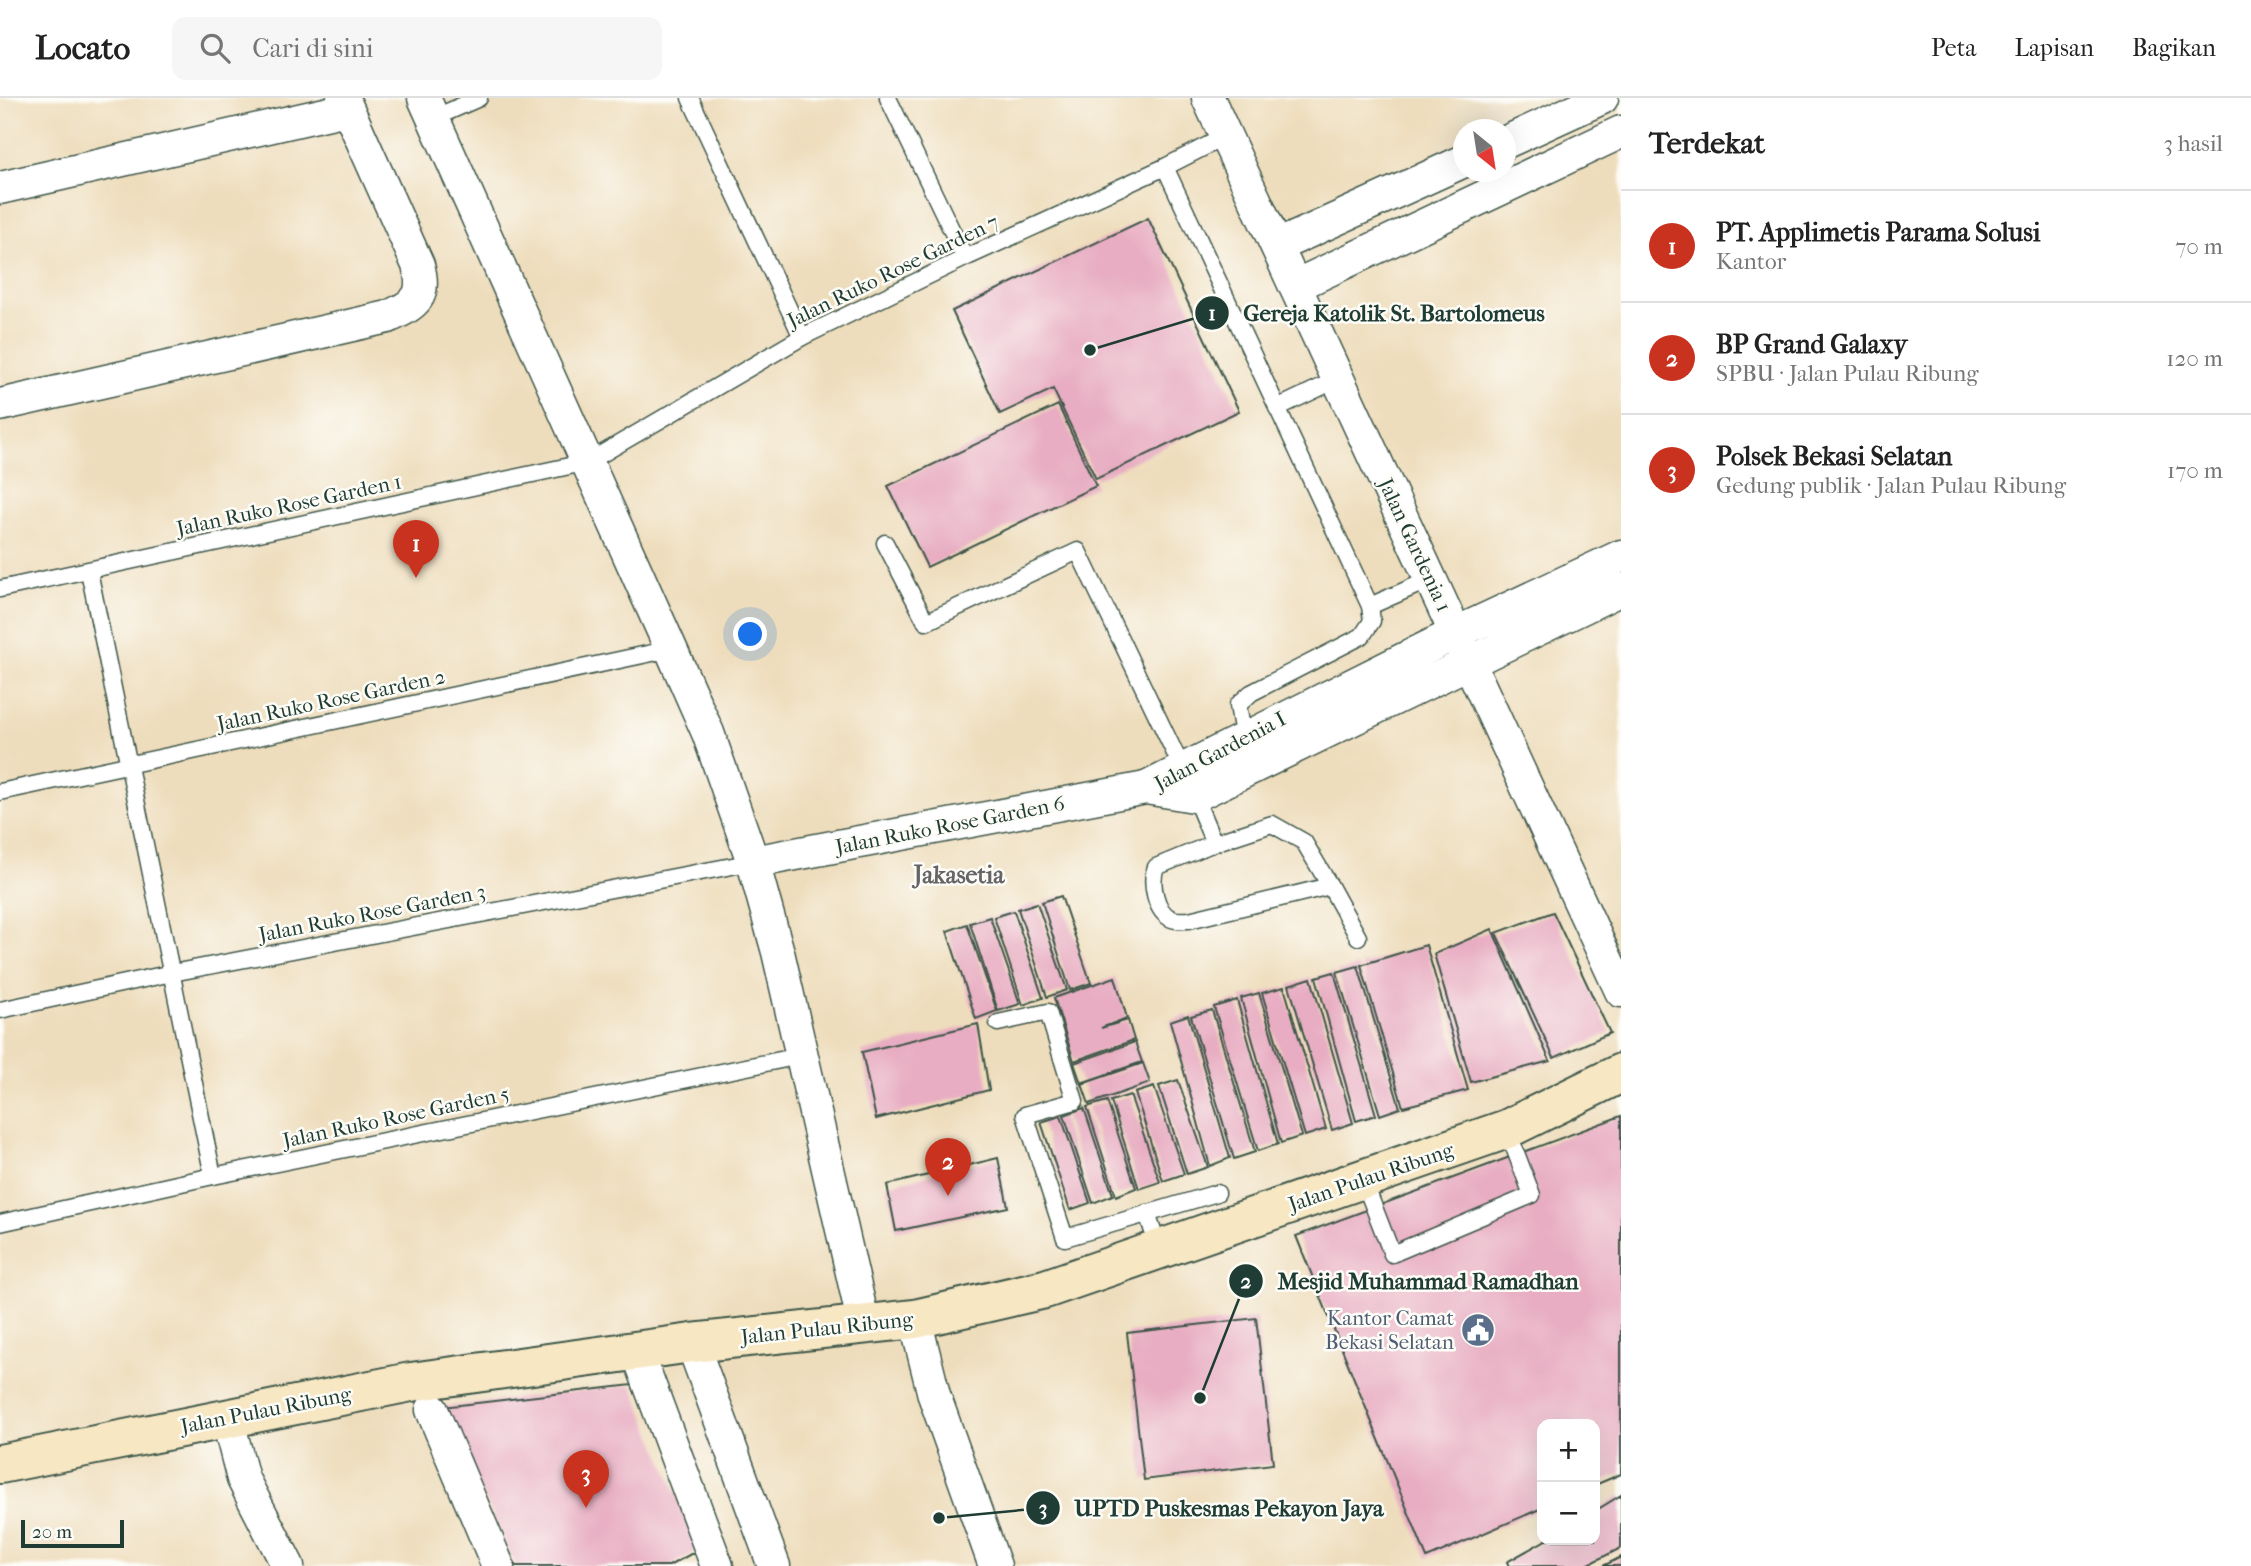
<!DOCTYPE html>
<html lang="id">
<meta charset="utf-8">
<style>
:root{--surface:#fff;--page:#f6f6f6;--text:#222;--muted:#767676;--line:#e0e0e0;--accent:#c8321e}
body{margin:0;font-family:"IM FELL French Canon",serif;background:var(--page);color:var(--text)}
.controls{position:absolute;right:21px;bottom:21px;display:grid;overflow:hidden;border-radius:14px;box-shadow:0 7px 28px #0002}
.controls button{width:63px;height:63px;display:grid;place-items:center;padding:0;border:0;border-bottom:2px solid var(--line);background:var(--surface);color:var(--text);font:35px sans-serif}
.compass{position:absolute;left:1453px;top:21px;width:63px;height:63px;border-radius:50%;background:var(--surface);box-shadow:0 7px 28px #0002;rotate:150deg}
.scale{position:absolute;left:21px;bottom:18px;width:103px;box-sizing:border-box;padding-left:7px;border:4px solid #1f3d34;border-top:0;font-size:19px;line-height:24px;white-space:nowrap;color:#1f3d34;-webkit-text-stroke:5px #fdfcf7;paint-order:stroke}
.you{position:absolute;left:751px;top:537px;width:24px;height:24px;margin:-18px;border:5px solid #fff;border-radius:50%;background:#1a73e8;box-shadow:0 0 0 10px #1a73e833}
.badge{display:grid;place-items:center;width:46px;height:46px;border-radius:50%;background:var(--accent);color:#fff;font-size:23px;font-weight:700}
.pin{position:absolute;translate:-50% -58px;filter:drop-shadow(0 2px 4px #0008)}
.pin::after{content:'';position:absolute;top:37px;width:24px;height:21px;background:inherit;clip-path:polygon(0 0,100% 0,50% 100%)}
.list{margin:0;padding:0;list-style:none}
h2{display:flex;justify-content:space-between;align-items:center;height:91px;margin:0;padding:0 28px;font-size:30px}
h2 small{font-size:23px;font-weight:400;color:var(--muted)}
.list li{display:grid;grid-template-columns:46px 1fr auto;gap:21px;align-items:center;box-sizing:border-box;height:112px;padding:0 28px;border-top:2px solid var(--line)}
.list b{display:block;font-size:26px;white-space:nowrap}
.list p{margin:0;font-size:23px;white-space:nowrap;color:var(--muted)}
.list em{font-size:23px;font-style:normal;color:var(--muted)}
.icon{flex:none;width:38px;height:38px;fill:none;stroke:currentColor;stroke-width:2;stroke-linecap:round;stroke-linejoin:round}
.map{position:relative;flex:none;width:1621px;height:1468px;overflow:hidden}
header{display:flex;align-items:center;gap:42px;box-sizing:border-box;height:98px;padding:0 35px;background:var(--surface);border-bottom:2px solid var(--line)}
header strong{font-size:33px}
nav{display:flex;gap:38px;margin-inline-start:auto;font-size:24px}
.search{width:490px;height:63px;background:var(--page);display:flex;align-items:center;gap:18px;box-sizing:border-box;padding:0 24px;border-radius:14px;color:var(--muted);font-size:26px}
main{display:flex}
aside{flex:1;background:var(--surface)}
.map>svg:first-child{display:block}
.building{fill:#e8adc2}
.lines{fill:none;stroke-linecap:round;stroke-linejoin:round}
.service-casing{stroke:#3e5548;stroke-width:19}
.minor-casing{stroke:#3e5548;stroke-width:35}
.secondary-casing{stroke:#3e5548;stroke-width:42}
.service{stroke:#fff;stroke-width:16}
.minor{stroke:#fff;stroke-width:32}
.secondary{stroke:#f7e8c3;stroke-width:38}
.labels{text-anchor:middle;stroke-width:5;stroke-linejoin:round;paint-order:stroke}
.street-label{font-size:21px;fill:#1f3d34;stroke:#fdfcf7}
.service-label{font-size:21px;fill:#4e5e75;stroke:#fdfcf7;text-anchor:end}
.quarter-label{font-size:24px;font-weight:bold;fill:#656466;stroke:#fdfcf7}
.leader{fill:none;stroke:#1f3d34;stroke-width:2.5}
.callout-dot{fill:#1f3d34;stroke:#fdfcf7;stroke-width:2.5}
.mark-label{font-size:21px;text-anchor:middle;font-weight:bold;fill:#fff}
.callout-label{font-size:23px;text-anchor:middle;font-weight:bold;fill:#1f3d34;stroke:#fdfcf7;stroke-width:5;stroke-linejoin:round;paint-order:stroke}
</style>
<header>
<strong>Locato</strong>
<div class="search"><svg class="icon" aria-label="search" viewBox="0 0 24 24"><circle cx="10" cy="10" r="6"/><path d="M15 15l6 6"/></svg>Cari di sini</div>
<nav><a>Peta</a><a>Lapisan</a><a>Bagikan</a></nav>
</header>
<main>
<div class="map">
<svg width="1621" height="1468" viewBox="0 0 1621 1468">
<rect width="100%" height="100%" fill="#fdfcf7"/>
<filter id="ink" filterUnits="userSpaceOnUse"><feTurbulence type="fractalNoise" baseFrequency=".0143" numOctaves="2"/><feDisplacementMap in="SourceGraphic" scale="14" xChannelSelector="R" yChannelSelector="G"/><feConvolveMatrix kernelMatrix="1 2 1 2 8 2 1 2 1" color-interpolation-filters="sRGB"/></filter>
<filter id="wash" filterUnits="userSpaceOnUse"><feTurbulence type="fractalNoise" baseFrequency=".00686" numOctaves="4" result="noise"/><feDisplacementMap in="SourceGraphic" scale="28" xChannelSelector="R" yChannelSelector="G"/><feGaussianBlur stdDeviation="1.57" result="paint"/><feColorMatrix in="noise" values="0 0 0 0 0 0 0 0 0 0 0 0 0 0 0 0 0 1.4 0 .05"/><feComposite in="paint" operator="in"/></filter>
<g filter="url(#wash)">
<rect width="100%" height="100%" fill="#eeddbc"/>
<g id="blocks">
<g class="building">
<path d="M1148,120L1239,313L1096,381L1053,291L1000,316L952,213Z"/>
<path d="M1058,307L1096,388L927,469L888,388Z"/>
<path d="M1061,798L1091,885L1070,892L1042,804Z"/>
<path d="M1037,805L1067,892L1047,899L1018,811Z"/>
<path d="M1014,813L1043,900L1023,907L994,819Z"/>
<path d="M1553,814L1610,935L1554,960L1496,835Z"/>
<path d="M990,819L1020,906L998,913L970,825Z"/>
<path d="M967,826L997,913L976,921L947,833Z"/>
<path d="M1492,831L1550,963L1471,984L1434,856Z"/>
<path d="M1426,847L1468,992L1403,1009L1361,867Z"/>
<path d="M1358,868L1400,1010L1380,1017L1337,874Z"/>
<path d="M1334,874L1376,1017L1356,1023L1316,879Z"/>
<path d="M1115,879L1127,920L1101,930L1128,922L1134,942L1074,963L1054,900Z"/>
<path d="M1311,880L1353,1025L1332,1032L1289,887Z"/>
<path d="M1284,889L1326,1031L1305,1038L1262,895Z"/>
<path d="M1259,895L1302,1038L1281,1045L1241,900Z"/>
<path d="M1237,902L1278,1046L1258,1053L1214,909Z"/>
<path d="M1212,912L1255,1054L1234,1061L1191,918Z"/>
<path d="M1188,917L1230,1060L1210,1068L1170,923Z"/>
<path d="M978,926L989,992L876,1021L862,954Z"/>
<path d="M1135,944L1142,964L1081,985L1074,965Z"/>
<path d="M1143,965L1150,985L1089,1006L1082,986Z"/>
<path d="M1178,982L1208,1069L1187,1076L1159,988Z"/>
<path d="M1154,989L1184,1076L1163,1083L1135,995Z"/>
<path d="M1130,997L1160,1084L1139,1091L1111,1003Z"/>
<path d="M1107,1003L1136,1090L1116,1098L1087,1009Z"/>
<path d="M1084,1010L1113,1097L1093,1105L1064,1017Z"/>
<path d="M1061,1018L1090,1105L1070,1112L1041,1024Z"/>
<path d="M1621,1018V1376L1595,1387V1326H1542V1410L1427,1460L1296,1138Z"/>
<path d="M998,1060L1008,1109L896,1133L887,1087Z"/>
<path d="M1256,1220L1273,1366L1144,1382L1127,1235Z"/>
<path d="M632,1287L700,1451L669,1468H516L442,1309Z"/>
<path d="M1621,1397V1450L1585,1468H1509L1507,1464L1546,1442H1595V1413Z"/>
<path d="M1621,1459V1468H1603Z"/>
</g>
</g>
</g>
<g filter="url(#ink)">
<use href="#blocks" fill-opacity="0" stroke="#3e5548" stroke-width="2"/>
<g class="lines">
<g class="service-casing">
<g id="service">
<path d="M690,0L802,239"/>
<path d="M888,0L965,160"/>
<path d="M434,20L479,0"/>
<path d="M1165,69L1370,508L1372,523L1362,538L1251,595L1238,607L1241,625L1247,638"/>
<path d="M1277,310L1338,281"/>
<path d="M885,445L926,524L1078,453L1184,674"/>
<path d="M89,473L213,1078"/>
<path d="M0,491L588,364L802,239L965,160L1165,69L1226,38"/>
<path d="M1370,508L1431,481"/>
<path d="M0,694L671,551"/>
<path d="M1193,695L1214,745L1156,769C1150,784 1155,814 1172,821C1177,823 1183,822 1189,822L1330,788L1358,839"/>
<path d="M1214,745L1272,726L1304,744L1330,788"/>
<path d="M0,912L172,875L753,764"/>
<path d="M998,925L1048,914L1075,1003L1025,1017L1065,1140L1217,1095"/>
<path d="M1363,1081L1392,1156L1532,1097L1507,1031"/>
<path d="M1147,1115L1159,1152"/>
<path d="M0,1125L213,1078L800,958"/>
</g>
</g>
<g class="minor-casing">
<g id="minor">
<path d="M424,0L671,551L708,635L753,764L778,854L864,1227"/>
<path d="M1208,0L1621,893"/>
<path d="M1506,44L1602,0"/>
<path d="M0,90L347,11"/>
<path d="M1277,148L1464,63"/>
<path d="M1295,188L1621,34"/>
<path d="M0,307L388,219C416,206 427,199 418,167L343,0"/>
<path d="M1621,458L1456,535L1146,690L1194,698L1621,491"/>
<path d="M753,764L1146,690"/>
<path d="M915,1221L934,1297L995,1468"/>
<path d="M692,1245L774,1468"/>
<path d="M637,1253L717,1468"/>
<path d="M432,1312L498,1468"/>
<path d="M227,1319L243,1381L288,1468"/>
</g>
</g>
<g class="secondary-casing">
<path id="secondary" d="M0,1366L411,1284L692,1245L915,1221L1045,1191L1507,1031L1621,975"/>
</g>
<use href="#service" class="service"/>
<use href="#minor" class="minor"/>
<use href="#secondary" class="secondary"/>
</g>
</g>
<defs>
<g id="civic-disc" transform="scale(1.75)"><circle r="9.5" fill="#5c6f8a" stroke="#fdfcf7"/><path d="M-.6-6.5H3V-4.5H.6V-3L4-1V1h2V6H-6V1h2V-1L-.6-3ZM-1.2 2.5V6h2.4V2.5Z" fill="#fff"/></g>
</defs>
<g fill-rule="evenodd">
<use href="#civic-disc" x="1478" y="1232"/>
</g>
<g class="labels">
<g class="street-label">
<text transform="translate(893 173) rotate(-26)" y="7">Jalan Ruko Rose Garden 7</text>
<text transform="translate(289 407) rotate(-12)" y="7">Jalan Ruko Rose Garden 1</text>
<text transform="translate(1415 447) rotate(65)" y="7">Jalan Gardenia 1</text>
<text transform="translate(331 602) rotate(-12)" y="7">Jalan Ruko Rose Garden 2</text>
<text transform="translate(1220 653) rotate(-28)" y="7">Jalan Gardenia I</text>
<text transform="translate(950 727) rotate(-11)" y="7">Jalan Ruko Rose Garden 6</text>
<text transform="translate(372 815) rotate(-11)" y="7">Jalan Ruko Rose Garden 3</text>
<text transform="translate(396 1019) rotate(-12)" y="7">Jalan Ruko Rose Garden 5</text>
<text transform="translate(1371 1079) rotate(-19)" y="7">Jalan Pulau Ribung</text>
<text transform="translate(827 1230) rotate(-6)" y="7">Jalan Pulau Ribung</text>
<text transform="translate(266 1312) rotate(-11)" y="7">Jalan Pulau Ribung</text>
</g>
<g class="service-label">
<text x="1454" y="1227">Kantor Camat<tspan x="1454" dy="24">Bekasi Selatan</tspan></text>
</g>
<g class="quarter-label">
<text x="959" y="785">Jakasetia</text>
</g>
</g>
<path class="leader" d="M1090 252L1212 215M1200 1300L1246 1183M939 1420L1043 1410"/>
<g class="callout-dot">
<circle cx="1090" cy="252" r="7"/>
<circle cx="1200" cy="1300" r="7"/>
<circle cx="939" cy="1420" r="7"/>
<circle cx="1212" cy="215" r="18"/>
<circle cx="1246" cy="1183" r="18"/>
<circle cx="1043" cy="1410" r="18"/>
</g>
<g class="mark-label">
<text x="1212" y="222">1</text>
<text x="1246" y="1190">2</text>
<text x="1043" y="1417">3</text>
</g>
<g class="callout-label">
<text x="1394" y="223">Gereja Katolik St. Bartolomeus</text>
<text x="1428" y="1191">Mesjid Muhammad Ramadhan</text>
<text x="1229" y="1418">UPTD Puskesmas Pekayon Jaya</text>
</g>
</svg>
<div class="controls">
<button>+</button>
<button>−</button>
</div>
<svg class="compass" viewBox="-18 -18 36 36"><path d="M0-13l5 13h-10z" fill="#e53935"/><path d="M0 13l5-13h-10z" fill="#767676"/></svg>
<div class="scale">20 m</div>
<div class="you"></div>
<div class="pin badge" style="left:416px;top:480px">1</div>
<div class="pin badge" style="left:948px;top:1098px">2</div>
<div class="pin badge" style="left:586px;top:1410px">3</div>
</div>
<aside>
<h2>Terdekat<small>3 hasil</small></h2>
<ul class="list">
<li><span class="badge">1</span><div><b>PT. Applimetis Parama Solusi</b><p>Kantor</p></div><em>70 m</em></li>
<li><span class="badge">2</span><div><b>BP Grand Galaxy</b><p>SPBU · Jalan Pulau Ribung</p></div><em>120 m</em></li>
<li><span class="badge">3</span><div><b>Polsek Bekasi Selatan</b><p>Gedung publik · Jalan Pulau Ribung</p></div><em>170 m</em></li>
</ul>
</aside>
</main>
